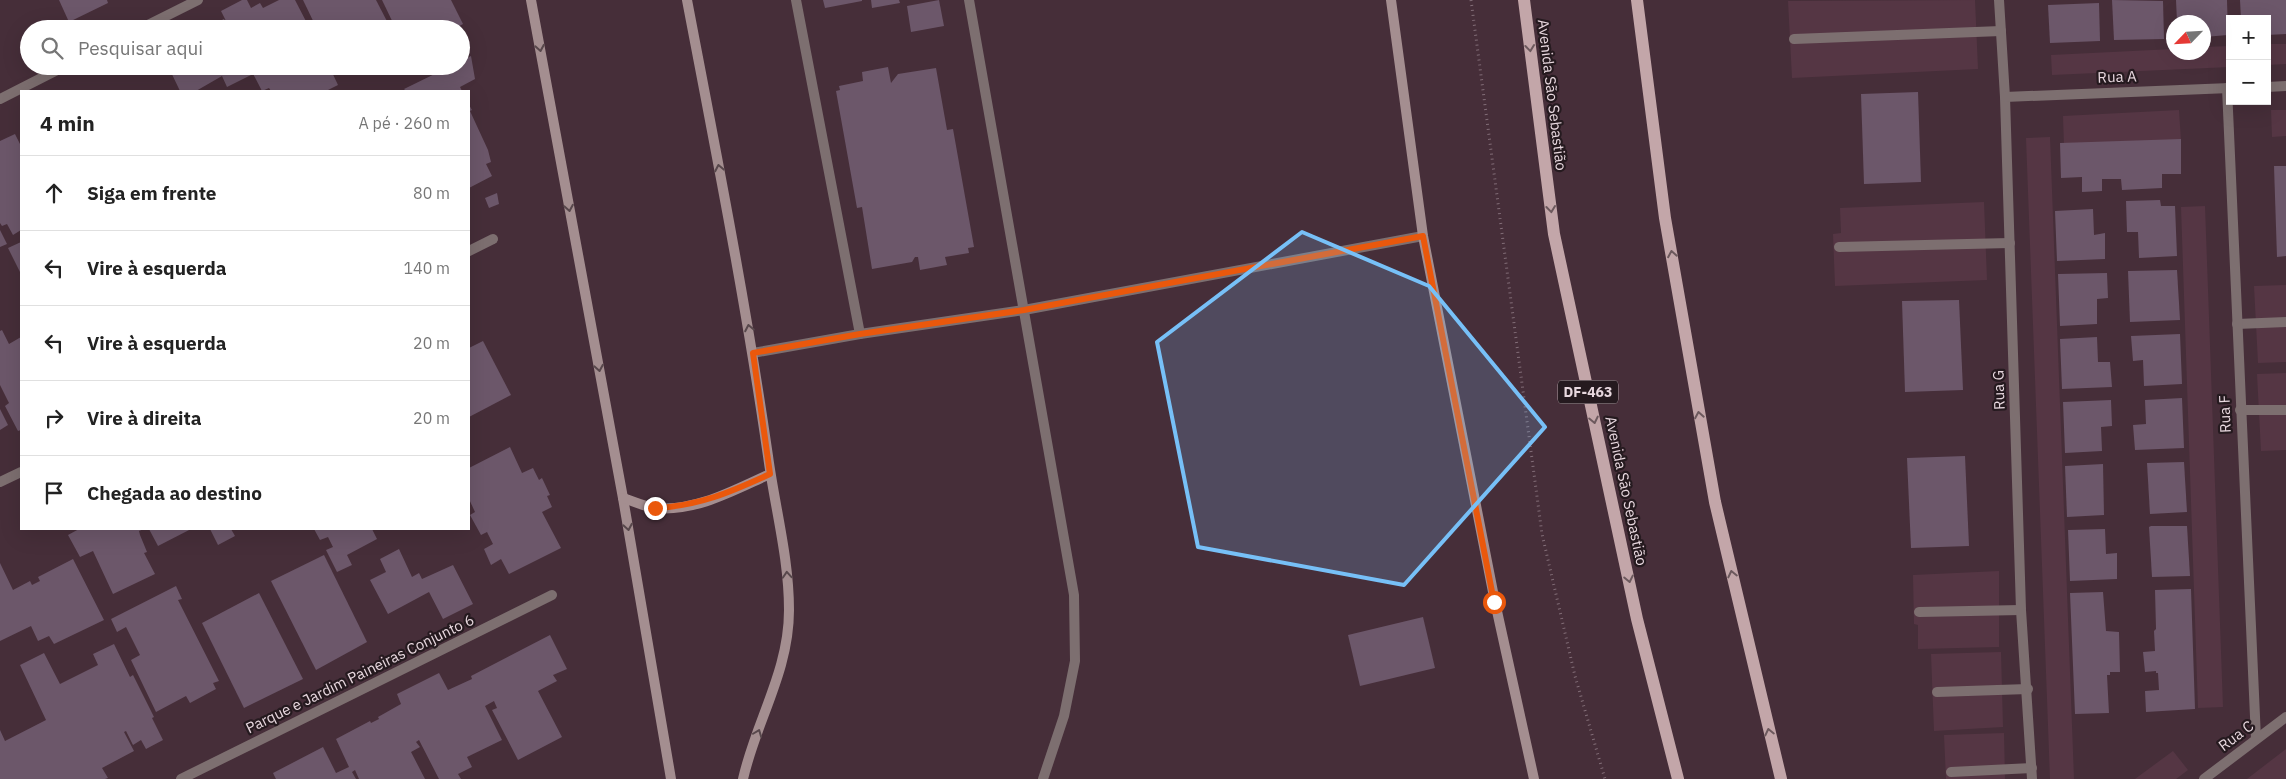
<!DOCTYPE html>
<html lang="pt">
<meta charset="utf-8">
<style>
:root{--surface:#fff;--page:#f6f6f6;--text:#222;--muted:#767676;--line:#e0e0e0}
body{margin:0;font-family:"IBM Plex Sans",sans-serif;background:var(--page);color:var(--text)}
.controls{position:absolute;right:15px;top:15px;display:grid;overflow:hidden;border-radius:0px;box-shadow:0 5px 20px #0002}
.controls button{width:45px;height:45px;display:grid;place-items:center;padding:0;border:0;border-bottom:1px solid var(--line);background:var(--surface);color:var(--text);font:25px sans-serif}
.compass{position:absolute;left:2166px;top:15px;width:45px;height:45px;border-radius:50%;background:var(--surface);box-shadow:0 5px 20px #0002;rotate:245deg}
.stop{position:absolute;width:15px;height:15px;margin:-11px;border:4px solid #ea580c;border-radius:50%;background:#fff}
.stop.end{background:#ea580c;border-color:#fff;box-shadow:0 1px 5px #0008}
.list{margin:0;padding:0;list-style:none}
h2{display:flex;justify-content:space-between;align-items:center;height:65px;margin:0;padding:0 20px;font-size:21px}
h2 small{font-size:16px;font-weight:400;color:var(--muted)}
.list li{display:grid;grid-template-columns:32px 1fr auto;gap:15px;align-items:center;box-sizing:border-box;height:75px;padding:0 20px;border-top:1px solid var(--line)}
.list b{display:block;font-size:19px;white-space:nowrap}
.list em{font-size:16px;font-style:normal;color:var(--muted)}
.icon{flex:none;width:28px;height:28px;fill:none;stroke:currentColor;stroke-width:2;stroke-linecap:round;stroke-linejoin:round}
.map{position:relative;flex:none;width:2286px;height:779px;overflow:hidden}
.search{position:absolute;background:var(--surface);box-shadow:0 5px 20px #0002;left:20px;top:20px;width:450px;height:55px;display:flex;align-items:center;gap:12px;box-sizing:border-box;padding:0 18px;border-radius:28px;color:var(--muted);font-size:19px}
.panel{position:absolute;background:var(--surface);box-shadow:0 5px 20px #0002;left:20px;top:90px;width:450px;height:440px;border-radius:0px}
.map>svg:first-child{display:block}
.built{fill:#553644}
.building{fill:#6c576a}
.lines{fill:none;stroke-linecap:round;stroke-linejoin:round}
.path{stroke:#826d77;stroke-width:3;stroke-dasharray:1 4;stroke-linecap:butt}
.lane{stroke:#7d6f70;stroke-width:10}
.street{stroke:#7d6f70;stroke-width:10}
.secondary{stroke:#a48e90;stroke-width:10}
.primary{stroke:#c3a6a9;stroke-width:12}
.oneway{stroke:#58484c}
.oneway2{stroke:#6c595d}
.route{stroke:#ea580c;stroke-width:6}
.marked{fill:#77c0f7;fill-opacity:0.2;stroke:#77c0f7;stroke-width:4;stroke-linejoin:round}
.labels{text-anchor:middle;stroke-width:4.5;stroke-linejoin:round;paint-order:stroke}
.shield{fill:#251a1f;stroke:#ae9fa5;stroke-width:1}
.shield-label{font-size:14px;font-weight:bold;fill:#e8d8df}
.street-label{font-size:15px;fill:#e8d8df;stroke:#251a1f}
</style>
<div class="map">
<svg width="2286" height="779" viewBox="0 0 2286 779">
<rect width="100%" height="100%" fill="#462e39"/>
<g class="built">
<path d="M1975,0L1978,69L1792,78L1788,1Z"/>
<path d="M2267,44H2286V64L2267,65Z"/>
<path d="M2230,46V67L2052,75L2051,55L2173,49L2174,52H2204V47Z"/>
<path d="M2179,110L2181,141L2064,146L2063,116Z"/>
<path d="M2271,110H2286V136L2272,137Z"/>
<path d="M2050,137L2074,779H2050L2026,138Z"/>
<path d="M1984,202L1987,280L1835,286L1833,234L1841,233L1840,208Z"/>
<path d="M2205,206L2223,707L2198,708L2181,207Z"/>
<path d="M2286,285V362L2258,363L2254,286Z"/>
<path d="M2286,373V450L2261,451L2257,374Z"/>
<path d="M1999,571V647L1918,649V625L1914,624L1913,575Z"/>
<path d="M2001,652L2003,727L1934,731L1931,654Z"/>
<path d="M2004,733L2005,779H1946L1944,735Z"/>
<path d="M2286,749V779H2247Z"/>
<path d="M2173,751L2188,770L2176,779H2135Z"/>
</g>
<g class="building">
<path d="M59,0H107L108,3L69,22Z"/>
<path d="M242,0H247L251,8L260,3L263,8L279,0H295L310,29H230L221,11Z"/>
<path d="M303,0H376L391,29H317Z"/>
<path d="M382,0H451L463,24L454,29H396Z"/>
<path d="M823,0H862V1L825,8Z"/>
<path d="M871,0H899L900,3L872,8Z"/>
<path d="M939,0L944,26L911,32L907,6Z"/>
<path d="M2112,0L2163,1L2164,39L2114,40Z"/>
<path d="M2176,0H2227L2228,35L2204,37V22H2177Z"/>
<path d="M2240,0H2286V34L2267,35V19H2241Z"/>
<path d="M2099,3L2100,41L2050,43L2048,5Z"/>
<path d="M224,19L229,29H204Z"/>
<path d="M471,56L475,79L460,87L462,91H406L404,89L451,66H461V61Z"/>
<path d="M168,66H247L251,75L227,87L222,76L196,91H180Z"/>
<path d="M249,66H329L338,85L326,91H271L269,88L262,91Z"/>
<path d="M888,67L891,83L898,74L936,68L947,130L953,129L974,247L968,248L969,253L945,257L947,265L920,270L918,257H915L912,262L872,269L862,207L857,208L836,91L840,90L839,86L863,81L862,72Z"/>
<path d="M1918,92L1921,182L1864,184L1861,94Z"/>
<path d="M469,105L472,110L470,111L488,150L491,162L486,164L492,176L469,188Z"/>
<path d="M15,134L21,146V230L13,235L7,224L2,226L0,223V141Z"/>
<path d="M2181,139V174H2162V188L2122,190L2121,179H2102V191L2082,192V177L2061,178L2060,143Z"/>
<path d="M2274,166H2286V256L2277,257Z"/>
<path d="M497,193L499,204L489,208L485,198Z"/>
<path d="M2160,200L2161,206H2175L2177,256L2139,258L2138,232H2127L2126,201Z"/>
<path d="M2093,209L2094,235L2105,233V259L2057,261L2055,211Z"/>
<path d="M0,230L7,244L0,247Z"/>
<path d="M21,242V274L8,248Z"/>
<path d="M2177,270L2180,320L2130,322L2128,271Z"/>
<path d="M2107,273L2108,298L2097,299V324L2060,326L2058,274Z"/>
<path d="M1959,300L1963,390L1905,392L1902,301Z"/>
<path d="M2,330L9,344L21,337V430L18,431L5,406L9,403L0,385V331Z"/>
<path d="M2180,334L2182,384L2144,386L2143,360L2133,361L2131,336Z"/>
<path d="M2097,337L2098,362H2110L2112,387L2062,389L2060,339Z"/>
<path d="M483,341L511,395L469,417V348Z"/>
<path d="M2182,398L2184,448L2135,450L2133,425L2146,424L2145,400Z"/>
<path d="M2111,400L2112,426L2101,427L2102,451L2065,453L2063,402Z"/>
<path d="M0,409L8,425L0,430Z"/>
<path d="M510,447L522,473L533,468L539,480L542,478L550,495L547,496L552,507L542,512L561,548L509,574L501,559L491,565L484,549L493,544L487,532L481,535L470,515L475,512L469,499V468Z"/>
<path d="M1965,456L1969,546L1911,548L1907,458Z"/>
<path d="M2184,462L2187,512L2150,514L2147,463Z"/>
<path d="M2103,464L2104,515L2067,517L2065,466Z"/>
<path d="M2151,526H2187L2190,576L2152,577L2149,527Z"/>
<path d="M79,529H144L139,531L140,535L147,552L144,553L155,574L113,594L93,551L80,557L68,535Z"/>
<path d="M149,529H191L158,546Z"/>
<path d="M210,529H231L235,536L218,545Z"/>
<path d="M314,529H372L377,539L347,555L352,565L337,572L326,550L333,547L328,537L320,540Z"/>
<path d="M2105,529L2106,554L2117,553V579L2070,581L2068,530Z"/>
<path d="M399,549L412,577L419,573L422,579L453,565L473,604L443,619L429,592L388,614L370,580L386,572L380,559Z"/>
<path d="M324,555L367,642L316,670L271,581Z"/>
<path d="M73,559L104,620L54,644L49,636L38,641L31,626L0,641V563L13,590L30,581L32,585L40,581L38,577Z"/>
<path d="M176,586L182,599L178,600L219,681L213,683L216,689L190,703L186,696L156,712L131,660L140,655L126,627L117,632L111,619Z"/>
<path d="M2191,589L2195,709L2146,712L2145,691L2159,690L2158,673H2156V671L2145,672L2143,652L2155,651L2154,631L2156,629L2155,590Z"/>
<path d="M2103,592L2106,631L2119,632L2120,672H2110V675H2107L2109,713L2075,714L2070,593Z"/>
<path d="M259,593L303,679L244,708L202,623Z"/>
<path d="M1423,617L1435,668L1360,686L1348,635Z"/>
<path d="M550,635L567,669L553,675L557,681L538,691L562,737L518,760L492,710L497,708L494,701L485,706L502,740L467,757L472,767L458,774L461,779H439L419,740L416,742L420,747L411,752L425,779H359L355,770L352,772L356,779H276L273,773L323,747L336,773L349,767L336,739L370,721L371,723L379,719L378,717L401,704L397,694L439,673L448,690L472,679L471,676Z"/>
<path d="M114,644L130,677L133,675L154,717L152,718L163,740L146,749L141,740L133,745L126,731L124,732L134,751L102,768L108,778L105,779H0V730L5,741L46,720L20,665L44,653L60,684L98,665L93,654Z"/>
</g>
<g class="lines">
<path class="path" d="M1471,0L1542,534L1575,676L1605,779"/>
<g class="lane">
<path d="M1794,39L2001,31"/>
<path d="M1839,247L2010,243"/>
<path d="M2237,324L2286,322"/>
<path d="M2240,410H2286"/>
<path d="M1919,612L2021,610"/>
<path d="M1937,692L2028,689"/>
<path d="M1951,772L2032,768"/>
</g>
<g class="street">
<path d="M796,0L860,334"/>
<path d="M969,0L1074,595L1075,661L1064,716L1043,779"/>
<path d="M1999,0L2005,97L2021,610L2032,779"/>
<path d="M140,29L198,0"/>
<path d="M2267,87L2286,86"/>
<path d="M2227,88L2256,739"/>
<path d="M2005,97L2230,88"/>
<path d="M0,99L65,66"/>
<path d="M469,251L493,239"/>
<path d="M753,353L860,334L1024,310L1423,236"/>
<path d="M0,482L21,472"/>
<path d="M181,779L552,595"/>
<path d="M2204,779L2286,717"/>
</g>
<g class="secondary">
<path d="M531,0L623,498L671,779"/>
<path d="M687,0C716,152 746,303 768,456C775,508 789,558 789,610C789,672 756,721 743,779"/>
<path d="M1391,0L1423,236L1495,602L1534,779"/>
<path d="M623,498C633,501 645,507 656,508C696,512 736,489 770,474"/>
</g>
<g class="primary">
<path d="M1524,0L1554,234L1637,619L1678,779"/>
<path d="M1637,0L1665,218L1715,502L1781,779"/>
</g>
</g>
<defs><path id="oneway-chevron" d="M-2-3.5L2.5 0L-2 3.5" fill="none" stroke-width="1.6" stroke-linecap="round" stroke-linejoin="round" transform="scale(1.25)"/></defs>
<g class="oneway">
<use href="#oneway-chevron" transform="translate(540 48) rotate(80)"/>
<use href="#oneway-chevron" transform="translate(719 168) rotate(-101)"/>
<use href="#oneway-chevron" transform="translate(569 208) rotate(80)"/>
<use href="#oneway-chevron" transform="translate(749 328) rotate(-101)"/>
<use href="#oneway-chevron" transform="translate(599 368) rotate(80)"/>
<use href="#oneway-chevron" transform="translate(628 527) rotate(80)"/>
<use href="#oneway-chevron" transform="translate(787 575) rotate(-94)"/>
<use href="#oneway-chevron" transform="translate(758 733) rotate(-69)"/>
</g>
<g class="oneway2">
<use href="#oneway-chevron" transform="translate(1530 48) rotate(83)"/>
<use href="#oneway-chevron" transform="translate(1551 209) rotate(83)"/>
<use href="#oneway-chevron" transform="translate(1672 254) rotate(-100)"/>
<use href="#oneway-chevron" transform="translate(1699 415) rotate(-100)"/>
<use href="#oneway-chevron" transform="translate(1594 420) rotate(78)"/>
<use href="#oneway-chevron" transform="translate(1732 574) rotate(-103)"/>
<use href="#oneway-chevron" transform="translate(1629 579) rotate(78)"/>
<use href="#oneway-chevron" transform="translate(1769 732) rotate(-103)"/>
</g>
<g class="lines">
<path class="route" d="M655,508C699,506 731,492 770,474L753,353L860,334L1024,310L1423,236L1494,602"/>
</g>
<path class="marked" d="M1302,232L1429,286L1545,427L1404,585L1198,547L1157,342Z"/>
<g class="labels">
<rect class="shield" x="1558" y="380.5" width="60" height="23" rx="4"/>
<g class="shield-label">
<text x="1588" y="397">DF-463</text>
</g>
<g class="street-label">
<text transform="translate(2117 77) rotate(-2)" y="5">Rua A</text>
<text transform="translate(1552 95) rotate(83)" y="5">Avenida São Sebastião</text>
<text transform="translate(1999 390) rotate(-92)" y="5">Rua G</text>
<text transform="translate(2225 414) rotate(-92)" y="5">Rua F</text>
<text transform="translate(1626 491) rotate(78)" y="5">Avenida São Sebastião</text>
<text transform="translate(360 674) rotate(-26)" y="5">Parque e Jardim Paineiras Conjunto 6</text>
<text transform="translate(2236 736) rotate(-37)" y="5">Rua C</text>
</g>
</g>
</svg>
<div class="controls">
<button>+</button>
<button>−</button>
</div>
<svg class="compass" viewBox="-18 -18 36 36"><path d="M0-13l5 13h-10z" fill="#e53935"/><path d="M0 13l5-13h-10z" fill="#767676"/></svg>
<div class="stop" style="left:1494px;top:602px"></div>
<div class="stop end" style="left:655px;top:508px"></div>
<div class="search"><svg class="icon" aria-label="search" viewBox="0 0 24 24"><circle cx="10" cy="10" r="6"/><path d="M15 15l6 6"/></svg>Pesquisar aqui</div>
<section class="panel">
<h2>4 min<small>A pé · 260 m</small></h2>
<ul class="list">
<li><svg class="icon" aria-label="ahead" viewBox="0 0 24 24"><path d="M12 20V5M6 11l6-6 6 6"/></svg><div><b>Siga em frente</b></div><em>80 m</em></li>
<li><svg class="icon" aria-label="left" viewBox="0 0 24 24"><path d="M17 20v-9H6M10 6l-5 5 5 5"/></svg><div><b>Vire à esquerda</b></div><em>140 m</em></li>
<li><svg class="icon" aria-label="left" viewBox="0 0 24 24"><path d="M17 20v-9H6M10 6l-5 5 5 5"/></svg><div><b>Vire à esquerda</b></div><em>20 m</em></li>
<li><svg class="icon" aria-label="right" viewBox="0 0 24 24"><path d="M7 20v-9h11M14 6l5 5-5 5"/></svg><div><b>Vire à direita</b></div><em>20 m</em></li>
<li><svg class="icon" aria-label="arrive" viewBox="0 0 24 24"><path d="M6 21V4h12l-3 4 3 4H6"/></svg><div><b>Chegada ao destino</b></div></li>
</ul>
</section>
</div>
